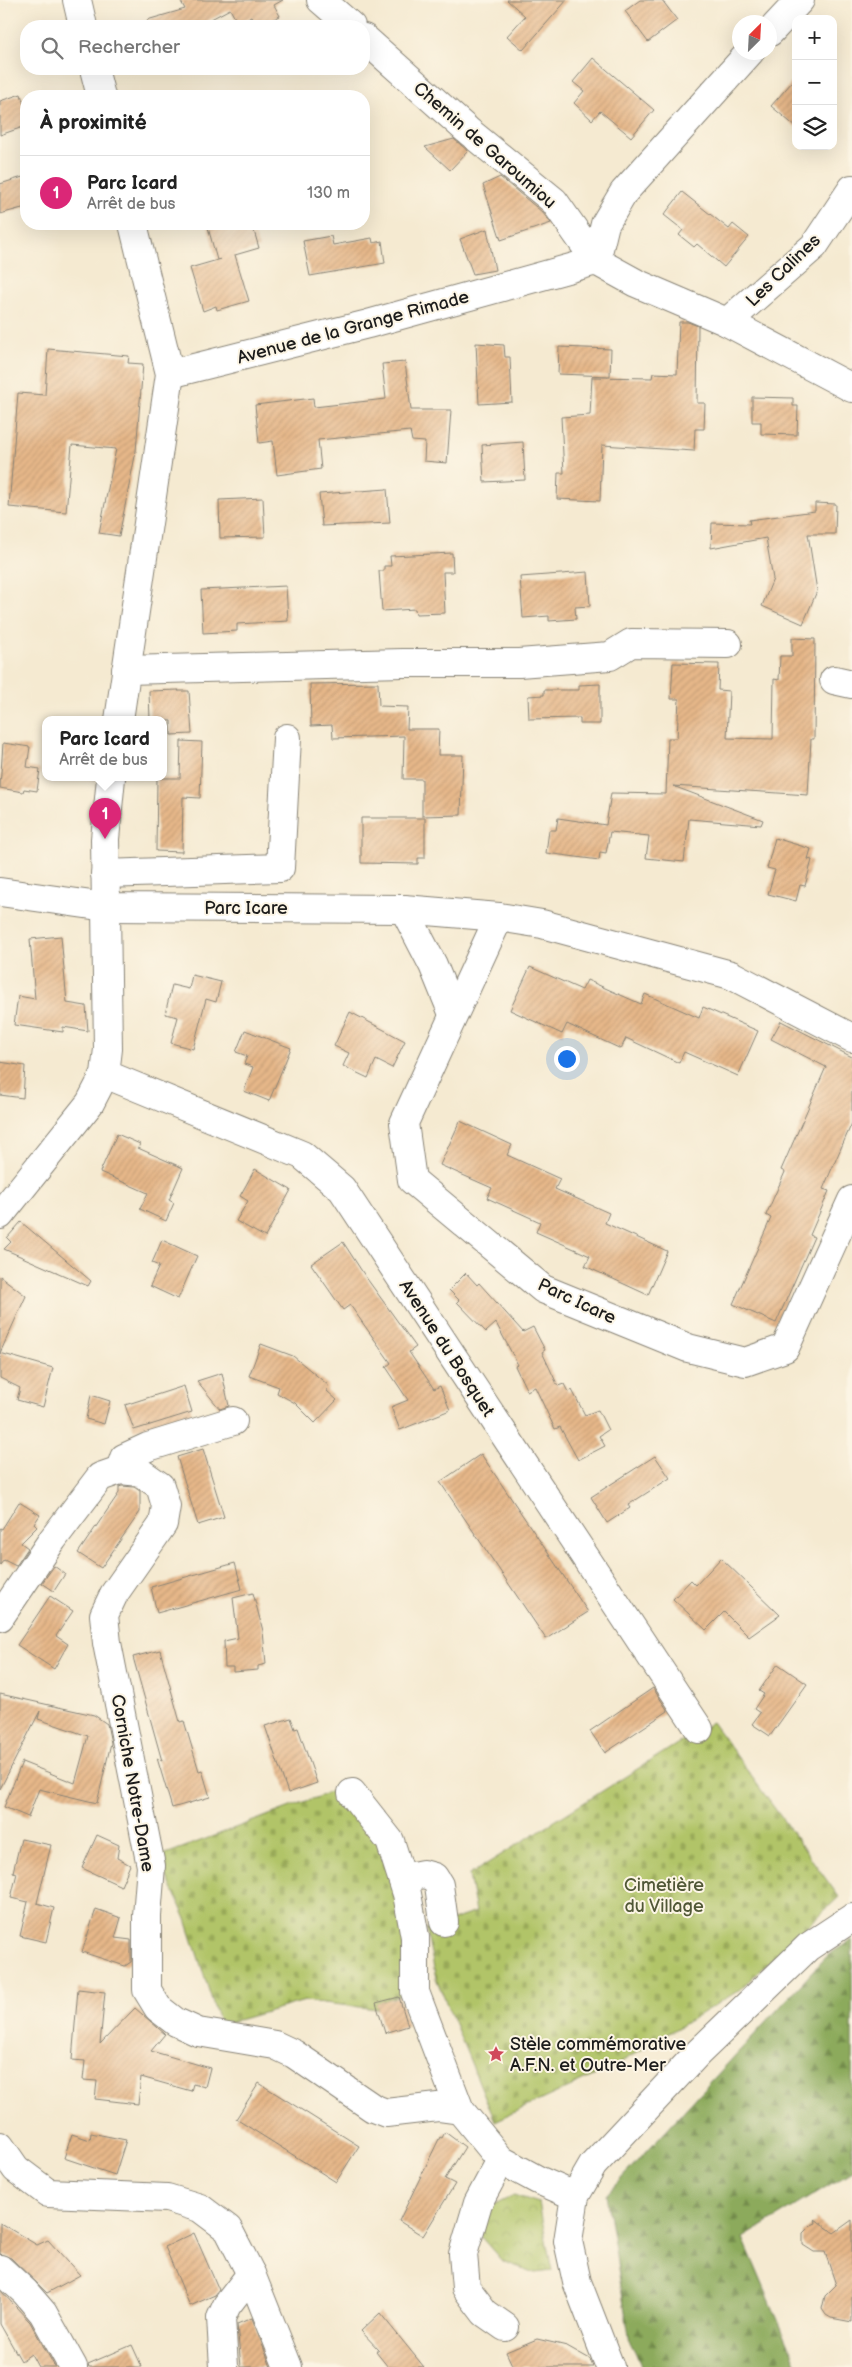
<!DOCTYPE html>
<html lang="fr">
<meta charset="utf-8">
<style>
:root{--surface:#fff;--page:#f2f2f2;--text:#222;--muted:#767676;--line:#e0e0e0;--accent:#db2777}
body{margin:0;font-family:"Balsamiq Sans",sans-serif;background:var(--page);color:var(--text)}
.controls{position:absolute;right:15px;top:15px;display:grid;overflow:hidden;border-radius:10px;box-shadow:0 5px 20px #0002}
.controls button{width:45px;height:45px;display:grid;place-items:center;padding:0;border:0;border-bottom:1px solid var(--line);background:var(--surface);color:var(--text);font:25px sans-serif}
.compass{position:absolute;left:732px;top:15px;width:45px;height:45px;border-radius:50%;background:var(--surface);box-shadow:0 5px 20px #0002;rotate:24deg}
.you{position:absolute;left:566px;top:1058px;width:18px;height:18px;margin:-12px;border:4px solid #fff;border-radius:50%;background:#1a73e8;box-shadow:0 0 0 8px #1a73e833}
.badge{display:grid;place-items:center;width:32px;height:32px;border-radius:50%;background:var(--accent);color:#fff;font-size:16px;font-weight:700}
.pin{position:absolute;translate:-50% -41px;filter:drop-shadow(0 1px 2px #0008)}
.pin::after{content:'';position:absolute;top:26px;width:18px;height:15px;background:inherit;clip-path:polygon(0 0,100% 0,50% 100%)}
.popup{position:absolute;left:42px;top:716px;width:125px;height:65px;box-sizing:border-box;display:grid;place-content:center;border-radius:10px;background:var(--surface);filter:drop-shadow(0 1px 4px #0005);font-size:16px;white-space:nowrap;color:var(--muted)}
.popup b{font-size:19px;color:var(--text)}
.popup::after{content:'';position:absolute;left:50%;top:100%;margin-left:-10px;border:10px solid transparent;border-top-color:var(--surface)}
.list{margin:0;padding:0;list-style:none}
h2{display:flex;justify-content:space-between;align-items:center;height:65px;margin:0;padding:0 20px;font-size:21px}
h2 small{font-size:16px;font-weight:400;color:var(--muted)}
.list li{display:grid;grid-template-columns:32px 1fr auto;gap:15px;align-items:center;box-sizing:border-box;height:75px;padding:0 20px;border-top:1px solid var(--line)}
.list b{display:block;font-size:19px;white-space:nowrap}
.list p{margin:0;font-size:16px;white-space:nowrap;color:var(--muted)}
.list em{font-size:16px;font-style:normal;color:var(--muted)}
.icon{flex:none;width:28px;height:28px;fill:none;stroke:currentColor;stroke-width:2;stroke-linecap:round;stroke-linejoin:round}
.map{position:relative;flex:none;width:852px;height:2367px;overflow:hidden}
.search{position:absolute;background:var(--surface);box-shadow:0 5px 20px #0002;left:20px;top:20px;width:350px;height:55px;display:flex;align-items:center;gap:12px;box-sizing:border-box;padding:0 18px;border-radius:20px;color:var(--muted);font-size:19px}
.panel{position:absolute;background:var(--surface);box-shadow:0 5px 20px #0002;left:20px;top:90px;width:350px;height:140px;border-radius:20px}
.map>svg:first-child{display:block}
.forest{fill:url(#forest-firs);stroke:#54633c}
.cemetery{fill:url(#cemetery-stones);stroke:#667042}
.park{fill:url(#park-crowns);stroke:#667042}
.building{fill:url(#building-hatch)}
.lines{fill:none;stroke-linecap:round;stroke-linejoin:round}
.minor-casing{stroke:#888376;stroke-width:30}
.minor{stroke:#fff;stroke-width:28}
.labels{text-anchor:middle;stroke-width:4;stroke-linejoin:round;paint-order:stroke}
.street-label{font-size:18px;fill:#1c1c1c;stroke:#fcf5e5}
.park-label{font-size:18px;fill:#505736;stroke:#fcf5e5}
.poi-label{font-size:18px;fill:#1c1c1c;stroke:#fcf5e5;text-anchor:start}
</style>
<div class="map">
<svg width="852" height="2367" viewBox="0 0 852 2367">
<defs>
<pattern id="forest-firs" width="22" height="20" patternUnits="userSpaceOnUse" patternTransform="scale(1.25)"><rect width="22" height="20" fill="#8caa5c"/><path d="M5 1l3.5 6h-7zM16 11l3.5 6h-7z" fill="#728a4b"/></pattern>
<pattern id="cemetery-stones" width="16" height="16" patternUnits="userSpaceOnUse" patternTransform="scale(1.25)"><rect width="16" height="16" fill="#b1c467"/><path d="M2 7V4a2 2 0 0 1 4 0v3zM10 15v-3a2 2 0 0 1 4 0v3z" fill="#98a859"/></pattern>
<pattern id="park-crowns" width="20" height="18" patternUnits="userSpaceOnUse" patternTransform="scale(1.25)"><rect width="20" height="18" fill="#b1c467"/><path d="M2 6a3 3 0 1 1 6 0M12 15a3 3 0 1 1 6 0" fill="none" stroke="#98a859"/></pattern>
<pattern id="building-hatch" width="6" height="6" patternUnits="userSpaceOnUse" patternTransform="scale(1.25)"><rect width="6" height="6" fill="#e6b789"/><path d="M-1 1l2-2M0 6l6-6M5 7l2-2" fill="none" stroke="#c59d76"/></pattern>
</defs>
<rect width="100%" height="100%" fill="#fcf5e5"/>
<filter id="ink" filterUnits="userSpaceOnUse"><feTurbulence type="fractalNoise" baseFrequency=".02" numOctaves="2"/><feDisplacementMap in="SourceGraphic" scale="10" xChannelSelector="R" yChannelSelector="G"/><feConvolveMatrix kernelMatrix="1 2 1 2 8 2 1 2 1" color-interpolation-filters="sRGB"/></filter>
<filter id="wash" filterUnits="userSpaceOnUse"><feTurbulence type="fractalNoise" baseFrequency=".0096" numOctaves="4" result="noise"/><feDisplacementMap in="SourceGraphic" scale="20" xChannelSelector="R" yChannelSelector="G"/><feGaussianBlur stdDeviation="1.12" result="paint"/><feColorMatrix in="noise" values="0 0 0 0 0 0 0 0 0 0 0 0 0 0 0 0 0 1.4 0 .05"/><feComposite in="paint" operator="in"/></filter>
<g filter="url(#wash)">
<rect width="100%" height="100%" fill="#f5ead1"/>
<path class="forest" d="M852,1940V2171L743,2238L798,2367H643L630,2342L606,2195L828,1955Z"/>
<g class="cemetery">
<path d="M712,1722L839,1897L738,1991L613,2067L495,2121L436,1978L426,1929L476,1912L469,1875Z"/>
<path d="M341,1788L380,1835L410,1939L404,1994L376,2003L378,2009L305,2001L220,2025L186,1919L158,1857Z"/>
</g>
<path class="park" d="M514,2195L539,2203L552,2271L535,2273L502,2261L481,2237L487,2208Z"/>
<g id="blocks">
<g class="building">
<path d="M180,0H283L274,5L280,16L260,26H255L251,17L238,24L230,9L198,26H148L147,20L185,9Z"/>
<path d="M507,0H567L523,50L507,36L525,16Z"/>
<path d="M640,0H662L677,20L648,42L625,11Z"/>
<path d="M593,58L654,110L631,137L600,111L592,120L574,103L584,91L573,82Z"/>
<path d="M792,82L796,85V127L771,106Z"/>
<path d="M21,94L26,112V126L0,135V101Z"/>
<path d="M454,139L468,151L450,170L425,147Z"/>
<path d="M26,176V207L0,214V184Z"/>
<path d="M500,177L542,212L551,223L501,240L483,185Z"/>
<path d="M682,192L729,229L733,224L749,237L724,267L697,244L694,247L679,235L683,230L664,215Z"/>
<path d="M207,224H252L259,248L235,255L249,301L217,310L216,306L203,311L190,268L221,259L217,260Z"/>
<path d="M487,229L495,270L473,274L460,239Z"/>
<path d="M331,236L333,245L372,238L373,243L382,241L385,263L310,276L303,241Z"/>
<path d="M679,322H688L698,326L697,403H705L704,429H695L694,451L602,445L600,501L557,499L558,473H564L561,417L590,415L592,377L652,378L653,373L677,374Z"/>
<path d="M476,343L504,345L505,357H510L512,402L479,404Z"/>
<path d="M559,347L611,349L610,376L558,374Z"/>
<path d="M48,349L129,356L128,363L143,364L136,451L119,536L99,533L116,449L72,445L66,512L9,507L18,393L45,395Z"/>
<path d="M405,362L411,410H451L447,463L424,461L425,442L412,441L410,431L318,440L321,469L277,475L273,441L259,443L255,405L313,398L314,407L386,399L382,364Z"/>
<path d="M752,397L793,398V406H798L797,435L761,434V422H752Z"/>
<path d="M523,442L525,480L484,482L482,445Z"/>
<path d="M387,489L390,523L322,526L319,494Z"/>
<path d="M263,498L265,537L220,538L219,500Z"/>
<path d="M815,503L836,504L835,534H808L817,591L803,624L762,606L773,579L766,538L711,548L712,523L750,524L749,520L815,511Z"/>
<path d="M452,553L453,572H443L445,613L416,614L415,609L382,611L379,571H384V566H391L390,556Z"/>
<path d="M588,572L590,606L575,607L576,619L549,621V616L523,618L520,577Z"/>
<path d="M286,586L288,621L237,624V631L203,633L201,590Z"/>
<path d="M792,638L815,639L814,739H811L808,795L673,786L763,820L761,825L689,819L684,862L646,858L649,836L610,832L606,853L600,852L599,860L546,853L549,830H556L558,818L606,825L611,793L666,794L668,738H677L679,699H671L673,663L719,664L718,690L729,691L727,738L773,739L774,679L779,680L780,656H792Z"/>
<path d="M378,683L379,706L408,707L407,729H439L438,755H463L461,815L422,816V779H403L404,736L333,738L332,725L311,726L310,684Z"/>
<path d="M600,684V724H580V718L529,719L528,696L544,695V690H579V685Z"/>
<path d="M179,690L178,691H189L192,734L171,735V721L150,720L149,691Z"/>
<path d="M181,741L202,742L200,798L183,797L182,852L156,851L157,778H180Z"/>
<path d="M3,743L30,747L27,767L40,769L37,791L24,789L23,792L0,788Z"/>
<path d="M361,818H425V858H418V864L361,863Z"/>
<path d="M775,838L811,849L808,859L812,860L805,886L800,885L796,901L768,894L775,870L767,868Z"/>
<path d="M61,936L67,1003L86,1006L88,1031L63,1027V1032L14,1025L18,996L35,999L30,939Z"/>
<path d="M530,967L582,990L587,980L641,1004L645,994L699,1018L703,1007L758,1031L738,1076L684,1052L679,1063L626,1038L621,1049L567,1024L562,1034L510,1010Z"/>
<path d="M192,975L221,982L216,1002L206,999L193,1049L171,1043L178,1017L165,1014L172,985L189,989Z"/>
<path d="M350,1012L405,1041L392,1068L376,1060L368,1078L343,1066L349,1053L334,1046Z"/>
<path d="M781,1021L852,1057V1123L823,1189L829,1191L810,1235L814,1237L776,1323L733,1304L771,1218L766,1215L785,1172L781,1170L826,1067L771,1039Z"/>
<path d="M245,1030L291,1048L269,1101L244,1091L253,1067L244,1064L247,1056L236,1052Z"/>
<path d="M0,1062L25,1066L23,1098L0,1095Z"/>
<path d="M460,1121L512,1145L507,1155L560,1179L555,1189L609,1213L605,1223L667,1251L648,1295L585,1266L590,1256L536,1232L540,1222L487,1198L492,1188L440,1165Z"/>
<path d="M117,1134L140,1144L138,1148L183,1168L169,1200L174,1203L166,1221L140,1209L148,1193L100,1172Z"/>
<path d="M255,1169L291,1190L265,1237L236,1221L248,1201L240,1196Z"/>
<path d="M21,1222L91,1281L88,1286L4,1249L11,1242L7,1238Z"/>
<path d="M162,1240L197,1256L178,1299L150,1286L159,1266L152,1263Z"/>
<path d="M343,1242L365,1276L416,1347L409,1352L434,1389L440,1386L450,1410L400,1430L391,1407L408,1400L386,1367L391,1363L350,1305L343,1310L311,1264Z"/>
<path d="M466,1273L477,1285L479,1283L523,1332L533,1327L545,1350L542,1352L558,1386L564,1384L568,1392L572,1390L585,1415L598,1410L608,1430L599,1436L605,1446L578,1460L560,1427L555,1429L535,1387L527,1391L515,1366L518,1365L496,1323L486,1332L457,1302L459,1300L449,1290Z"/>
<path d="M0,1276L26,1296L0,1353L53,1368L43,1407L17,1400L20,1388L0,1378Z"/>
<path d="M261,1344L293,1356L328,1385L327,1391L337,1400L315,1423L295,1403L277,1393L279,1387L249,1376Z"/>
<path d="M222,1373L229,1406L220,1409L197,1381Z"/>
<path d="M184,1386L192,1412L134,1430L125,1405Z"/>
<path d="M91,1395L110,1401L104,1424L86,1419Z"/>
<path d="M203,1449L224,1517L198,1525L177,1457Z"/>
<path d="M481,1454L588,1612L546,1639L440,1482Z"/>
<path d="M655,1456L670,1478L628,1505L630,1508L607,1523L591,1497Z"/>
<path d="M122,1486L134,1487L140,1491V1512L101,1568L78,1553L119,1493V1487Z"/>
<path d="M19,1502L40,1515L34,1524L37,1527L21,1543L28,1548L16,1566L4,1560L0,1565V1528L2,1529Z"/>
<path d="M721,1558L780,1615L749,1637L724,1612L706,1630L673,1599L691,1580L696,1585Z"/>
<path d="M235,1563L242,1589L157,1613L151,1587Z"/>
<path d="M54,1566L65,1574L54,1591L42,1583Z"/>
<path d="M253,1593L263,1631L266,1664L258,1666V1670L233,1672V1667H225L224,1641L238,1638L233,1598Z"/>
<path d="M50,1596L73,1611L56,1636L68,1644L54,1669L17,1645Z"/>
<path d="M160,1650L180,1722L184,1721L199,1771L202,1770L210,1797L172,1808L157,1758L162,1761L133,1657Z"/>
<path d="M778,1664L807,1684L770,1736L752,1724L760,1713L754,1709L764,1694L759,1691Z"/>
<path d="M653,1688L668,1711L605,1753L590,1731Z"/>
<path d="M0,1694L94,1715L107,1724L111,1743L97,1803L39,1789L28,1817L4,1807L22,1762L75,1783L88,1736L38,1719L40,1711L0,1789Z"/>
<path d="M291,1718L295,1729L298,1728L317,1783L288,1793L265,1726Z"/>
<path d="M97,1835L119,1845L117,1858L130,1865L121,1886L82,1868Z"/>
<path d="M21,1839L51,1845L37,1903L54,1908L46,1942L20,1936L28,1902L11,1898L17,1873L13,1872Z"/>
<path d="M96,1909L121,1918L115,1938L131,1940V1962L125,1966L82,1952Z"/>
<path d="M78,1989L105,1992L100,2044L135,2008L165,2034L151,2051L210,2068L205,2087L193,2084L191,2091L141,2077L138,2104L95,2099L97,2081L83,2080L85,2061L72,2060Z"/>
<path d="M399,1997L408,2026L385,2033L376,2003Z"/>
<path d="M259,2083L359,2146L336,2182L236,2119Z"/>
<path d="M445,2132L465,2147L445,2179L455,2184L423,2236L399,2221L440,2137L442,2138Z"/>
<path d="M91,2133L126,2140L115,2175L64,2158L72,2134L90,2140Z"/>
<path d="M815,2219L834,2233L852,2220V2322L831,2318L826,2315L822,2309L825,2296L836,2285L825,2252H814L803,2245V2233L811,2225L816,2223Z"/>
<path d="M0,2223L37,2245L48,2240L80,2275L47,2293L11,2258L0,2254Z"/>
<path d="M194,2233L219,2290L215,2295L190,2306L165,2247Z"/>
<path d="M0,2290L30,2322L55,2367H38L31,2354L21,2361L0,2324Z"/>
<path d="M380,2313L424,2367H388L376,2352L379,2350L361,2331Z"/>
<path d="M252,2318L271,2367H241L237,2324Z"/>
<path d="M537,2339L567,2346L590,2359L593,2367H513L506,2352Z"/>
<path d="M132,2345L142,2367H89L88,2364Z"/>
</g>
</g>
</g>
<g filter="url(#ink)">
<use href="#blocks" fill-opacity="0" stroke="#888376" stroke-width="1"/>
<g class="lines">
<g class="minor-casing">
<g id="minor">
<path d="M77,0L83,26"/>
<path d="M321,0L351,26"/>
<path d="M770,32L800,0"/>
<path d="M364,38L467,130L554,201L596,261"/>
<path d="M94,69L101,96"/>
<path d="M596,261L605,224L624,192L750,52"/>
<path d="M727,322L814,246L852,189"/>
<path d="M170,374L368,324L596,261L636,283L727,322L852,388"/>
<path d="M126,670L403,663H519L610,656L631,643L728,644"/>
<path d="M834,680L852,684"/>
<path d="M119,720L170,374L133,224"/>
<path d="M105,874L280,868L287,738"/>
<path d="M0,892L106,907L404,909L499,917L542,924L731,975L852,1038"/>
<path d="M404,909L433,965L453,1014"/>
<path d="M499,917L404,1123L412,1180L543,1289L688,1348L745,1362L785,1348L852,1200"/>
<path d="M105,1074L302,1155L342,1189L699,1729"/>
<path d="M0,1215L90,1103L105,1074L108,1049L105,839L111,778"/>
<path d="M120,1470L124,1458L148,1447L233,1421"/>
<path d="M0,1617L53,1539L100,1477L120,1470L140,1472L160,1486L166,1506L163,1524L114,1594L104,1615L107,1643L151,1866L147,1916V1990L158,2008L176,2022L198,2032L275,2045L294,2054L373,2108L386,2113L438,2107L460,2110L501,2160L538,2180L575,2196"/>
<path d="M352,1793L390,1841L407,1894L415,1937V1992L460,2110"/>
<path d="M402,1878L423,1874L434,1877L439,1885L444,1922"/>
<path d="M0,2146L16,2169L48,2193L167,2198L200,2208L228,2229L251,2274L288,2367"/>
<path d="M501,2160L478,2203L463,2254L466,2288L485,2313L505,2327"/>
<path d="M0,2269L25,2292L43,2313L73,2367"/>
<path d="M224,2367L221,2318L227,2305L251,2274"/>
<path d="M610,2367L577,2282L568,2241L575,2196L593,2165L698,2053L808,1947L852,1918"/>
</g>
</g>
<use href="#minor" class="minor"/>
</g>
</g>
<defs>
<g id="sight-bare" transform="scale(1.35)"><path d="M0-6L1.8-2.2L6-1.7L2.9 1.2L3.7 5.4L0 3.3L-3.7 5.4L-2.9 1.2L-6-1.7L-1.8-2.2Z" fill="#d1495b" stroke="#fcf5e5" stroke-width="2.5" paint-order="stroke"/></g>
</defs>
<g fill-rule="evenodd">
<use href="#sight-bare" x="496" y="2054"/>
</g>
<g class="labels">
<g class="street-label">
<text transform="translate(485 145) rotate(41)" y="6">Chemin de Garoumiou</text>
<text transform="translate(783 270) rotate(-44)" y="6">Les Calines</text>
<text transform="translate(353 327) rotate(-15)" y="6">Avenue de la Grange Rimade</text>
<text x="246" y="914">Parc Icare</text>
<text transform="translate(577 1301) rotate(25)" y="6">Parc Icare</text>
<text transform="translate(447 1348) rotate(57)" y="6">Avenue du Bosquet</text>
<text transform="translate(133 1783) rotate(80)" y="6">Corniche Notre-Dame</text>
</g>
<g class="park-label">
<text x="664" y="1891">Cimetière<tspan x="664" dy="21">du Village</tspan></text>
</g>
<g class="poi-label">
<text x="510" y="2050">Stèle commémorative<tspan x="510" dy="21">A.F.N. et Outre-Mer</tspan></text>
</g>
</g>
</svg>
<div class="controls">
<button>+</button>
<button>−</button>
<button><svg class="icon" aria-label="layers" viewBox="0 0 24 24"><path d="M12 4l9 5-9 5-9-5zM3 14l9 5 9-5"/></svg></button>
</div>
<svg class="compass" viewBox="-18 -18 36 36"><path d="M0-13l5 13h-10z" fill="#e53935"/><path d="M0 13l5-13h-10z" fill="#767676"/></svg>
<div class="you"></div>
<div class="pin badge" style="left:105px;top:839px">1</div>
<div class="popup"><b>Parc Icard</b>Arrêt de bus</div>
<div class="search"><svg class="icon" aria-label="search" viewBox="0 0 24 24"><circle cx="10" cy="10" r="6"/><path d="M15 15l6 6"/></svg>Rechercher</div>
<section class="panel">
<h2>À proximité<small></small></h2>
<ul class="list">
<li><span class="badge">1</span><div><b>Parc Icard</b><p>Arrêt de bus</p></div><em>130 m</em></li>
</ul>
</section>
</div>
